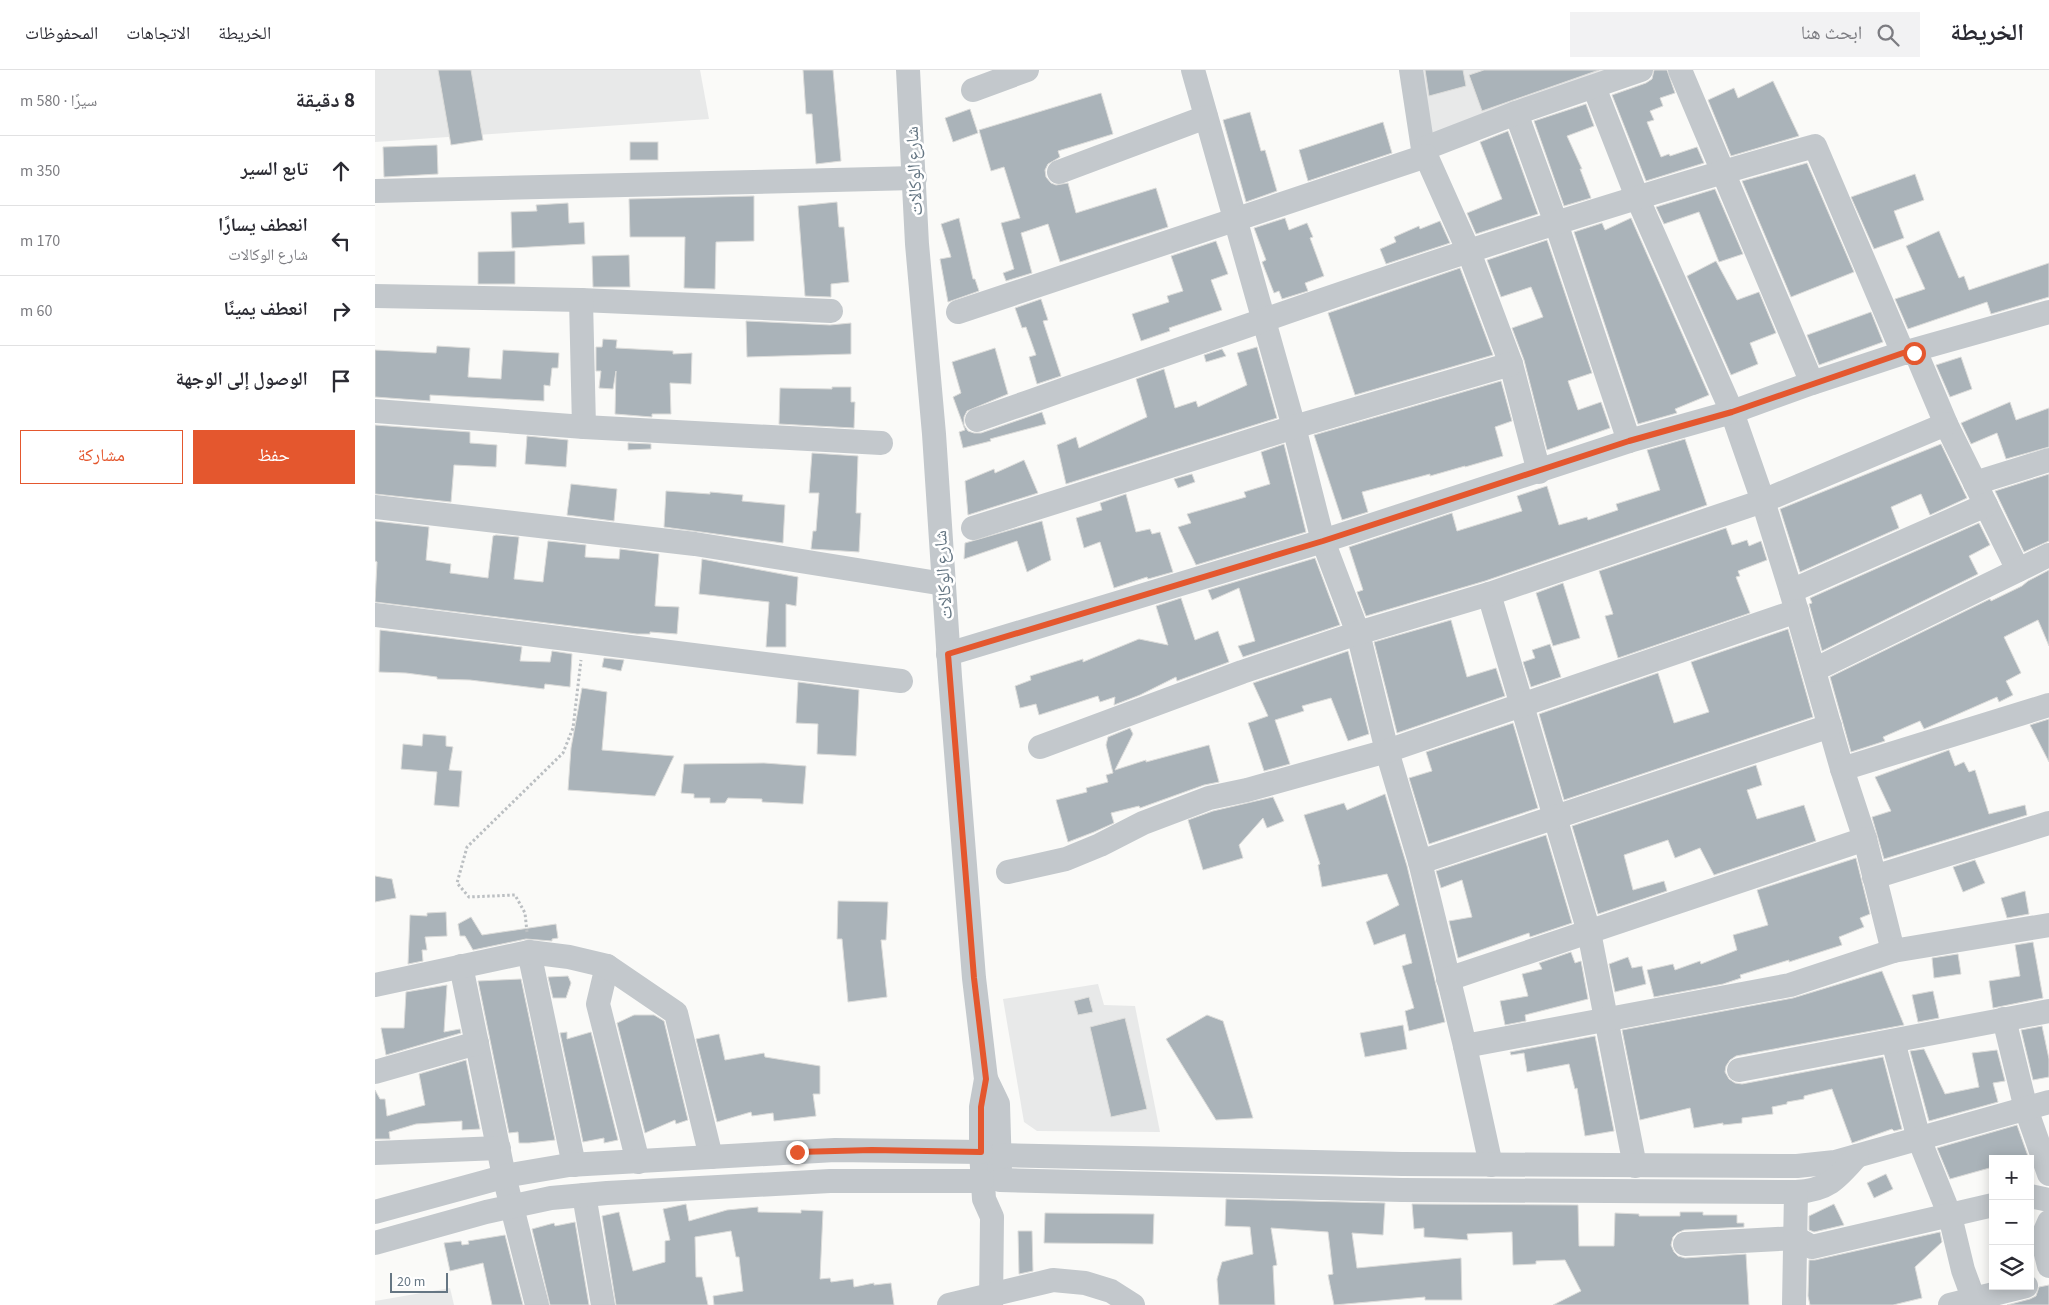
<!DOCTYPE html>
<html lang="ar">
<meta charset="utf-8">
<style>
:root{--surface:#fff;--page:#f2f2f3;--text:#2b2b33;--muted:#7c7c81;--line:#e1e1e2;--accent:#e4572e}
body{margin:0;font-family:"Source Sans 3","Noto Naskh Arabic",sans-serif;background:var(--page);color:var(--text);direction:rtl}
.controls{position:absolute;right:15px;bottom:15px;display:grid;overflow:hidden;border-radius:0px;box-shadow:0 2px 12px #0003}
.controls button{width:45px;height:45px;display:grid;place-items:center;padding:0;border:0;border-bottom:1px solid var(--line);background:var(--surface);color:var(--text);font:25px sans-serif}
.scale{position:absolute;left:15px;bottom:12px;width:58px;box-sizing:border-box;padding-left:5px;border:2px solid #657683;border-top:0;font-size:14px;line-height:18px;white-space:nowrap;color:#657683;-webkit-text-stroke:4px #fff;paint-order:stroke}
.stop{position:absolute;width:15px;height:15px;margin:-11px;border:4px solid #e4572e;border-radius:50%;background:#fff}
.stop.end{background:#e4572e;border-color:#fff;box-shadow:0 1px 5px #0008}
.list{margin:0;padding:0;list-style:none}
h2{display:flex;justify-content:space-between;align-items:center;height:65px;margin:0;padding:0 20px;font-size:21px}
h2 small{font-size:16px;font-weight:400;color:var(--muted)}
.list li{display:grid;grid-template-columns:32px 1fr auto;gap:15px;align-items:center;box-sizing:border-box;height:70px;padding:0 20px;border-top:1px solid var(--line)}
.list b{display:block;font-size:19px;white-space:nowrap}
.list p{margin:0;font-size:16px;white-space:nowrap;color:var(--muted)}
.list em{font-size:16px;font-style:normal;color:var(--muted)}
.actions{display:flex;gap:10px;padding:15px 20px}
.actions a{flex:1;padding:11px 0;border:1px solid var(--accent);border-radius:0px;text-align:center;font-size:18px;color:var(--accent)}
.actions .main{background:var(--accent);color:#fff}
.icon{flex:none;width:28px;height:28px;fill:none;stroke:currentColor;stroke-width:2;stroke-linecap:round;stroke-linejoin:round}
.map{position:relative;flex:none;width:1674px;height:1235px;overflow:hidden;direction:ltr}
header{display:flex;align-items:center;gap:30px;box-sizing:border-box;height:70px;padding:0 25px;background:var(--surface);border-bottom:1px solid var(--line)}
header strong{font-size:24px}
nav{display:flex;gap:28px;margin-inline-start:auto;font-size:18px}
.search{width:350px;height:45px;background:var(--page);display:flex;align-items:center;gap:12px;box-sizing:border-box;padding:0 18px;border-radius:0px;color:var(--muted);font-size:19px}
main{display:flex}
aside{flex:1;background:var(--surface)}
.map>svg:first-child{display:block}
.built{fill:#e8e9e9}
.building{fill:#aab3b9;stroke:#dcdcda}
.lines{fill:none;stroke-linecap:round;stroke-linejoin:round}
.path{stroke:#bbbfc2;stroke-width:3;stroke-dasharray:2.5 2.5;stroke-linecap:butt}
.minor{stroke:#c3c8cc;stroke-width:24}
.route{stroke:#e4572e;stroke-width:6}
.labels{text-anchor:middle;stroke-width:5;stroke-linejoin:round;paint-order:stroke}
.street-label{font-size:18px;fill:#657683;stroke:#fff}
</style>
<header>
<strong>الخريطة</strong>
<div class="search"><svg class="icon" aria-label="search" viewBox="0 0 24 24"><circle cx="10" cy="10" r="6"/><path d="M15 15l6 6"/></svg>ابحث هنا</div>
<nav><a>الخريطة</a><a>الاتجاهات</a><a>المحفوظات</a></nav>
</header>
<main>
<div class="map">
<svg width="1674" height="1235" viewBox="0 0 1674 1235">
<rect width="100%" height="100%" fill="#fafaf8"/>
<g class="built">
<path d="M0,0H325L334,49L0,72Z"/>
<path d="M1046,0H1245L1058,69Z"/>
<path d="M723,914L729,935L760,936L785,1062L662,1061L649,1052L628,929Z"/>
<path d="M75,1218L79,1235H0V1231Z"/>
</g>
<g class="building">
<path d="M63,0H96L108,70L76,75Z"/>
<path d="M428,0H458L466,91L441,94L437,44H431Z"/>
<path d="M1050,0H1088L1091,16L1054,26Z"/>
<path d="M1109,0H1224L1107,41L1094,5Z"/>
<path d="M1279,0H1292L1300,23L1285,28L1288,36L1275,41L1279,50L1272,52L1286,87L1294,84L1295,86L1322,77L1329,93L1271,111L1237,25L1271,13L1277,9Z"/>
<path d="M1398,11L1424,66L1356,86L1333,30L1359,18L1363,28Z"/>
<path d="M726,23L738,64L683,81L685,87L673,94L670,100L671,107L676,113L681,115L693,113L701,143L781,118L793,157L685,192L673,154L646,163L657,203L631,211L628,203L639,199L626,153L645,148L629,97L616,101L604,60Z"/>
<path d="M1211,34L1219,56L1192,66L1207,99H1205L1216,128L1189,136L1159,51Z"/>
<path d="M595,39L603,63L578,72L570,48Z"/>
<path d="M875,42L886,81L890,80L902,121L871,132L848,50Z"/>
<path d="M1008,52L1017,83L933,111L924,80Z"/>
<path d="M1133,61L1163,144L1101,164L1092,143L1127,129L1105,72Z"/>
<rect x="255" y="72" width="28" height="18"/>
<path d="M62,75L63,104L9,107L8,77Z"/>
<path d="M1432,93L1479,202L1416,227L1367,111Z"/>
<path d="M1540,104L1549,130L1519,141L1529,168L1499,179L1476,127Z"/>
<path d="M1340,119L1368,184L1344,192L1324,142L1289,154L1281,137Z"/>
<path d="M379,126V171L341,172L340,219L309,218L310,167H255L254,129Z"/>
<path d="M462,132L464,157H469L474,212L456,214V227L430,226L423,136Z"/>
<path d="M193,133L194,153L209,152L210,174L137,178L136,142L162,141L161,135Z"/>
<path d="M584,148L598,209H600L604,221L573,232L565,189L576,187L566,154Z"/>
<path d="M910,148L914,160L932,153L938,167L935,168L949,206L930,213L933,221L907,229L904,221L899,223L887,192L891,190L879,158Z"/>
<path d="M1256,148L1334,325L1300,339L1302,343L1263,354L1199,162L1227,153L1230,160Z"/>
<path d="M1065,151L1075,173L1011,194L1005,179L1021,172L1019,167L1044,156L1045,159Z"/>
<path d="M1564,161L1584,208L1589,206L1594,220L1674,193V227L1616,244L1612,232L1533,259L1520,229L1550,219L1531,176Z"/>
<path d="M1172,170L1217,303L1193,311L1203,340L1226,332L1235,358L1172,380L1149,290L1137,258L1168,247L1156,217L1126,227L1112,190Z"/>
<path d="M841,171L853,204L836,210L847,240L794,258L795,261L766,271L757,244L794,232L792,226L808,221L796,186Z"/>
<path d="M140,181V214H103V182Z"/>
<path d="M254,185L255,217H218L217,186Z"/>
<path d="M1341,191L1362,230L1384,222L1401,263L1375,273L1383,294L1356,305L1312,206Z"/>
<path d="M1085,198L1118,285L980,325L953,243Z"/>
<path d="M666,229L673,250L668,251L686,306L662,314L654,287L661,285L651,257L647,258L640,238Z"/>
<path d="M1496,242L1508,272L1444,295L1432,265Z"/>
<path d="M371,251L455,255L476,253V284L372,287Z"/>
<path d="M228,269L242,270L241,278L298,281V284L317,283L316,314L295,313L296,344H277V347L240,344L241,301L238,319L224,318L226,301H221V277H227Z"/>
<path d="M62,276L95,278L93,307L126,309L128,280L184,283L183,298H177L175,316L169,315V331L55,325V331L0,327V280L61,283Z"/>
<path d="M882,277L902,348L691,414L682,375L701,367L704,378L772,347L761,309L789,299L800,338L821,331L823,337L872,315L862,283Z"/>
<path d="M620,278L633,324L592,341L589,347V355L593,361L599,363H606L667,342L671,354L615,369L616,371L588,378L584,362L590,360L578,327L586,323L577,292Z"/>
<path d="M847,279L851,286L831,292L829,285Z"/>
<path d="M1586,287L1597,319L1575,327L1561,295Z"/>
<path d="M1126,311L1137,351L1120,357L1128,386L1090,397V396L1055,406V404L987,422L993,442L967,450L939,365Z"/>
<path d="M457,317H476V332H480L479,358L404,354L405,318L457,319Z"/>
<path d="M1635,332L1641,350L1674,338V377L1631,389L1622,363L1596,374L1586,353Z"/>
<path d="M0,355L95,362V373L122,375L121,397L79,395L76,432L0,424Z"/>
<path d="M152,366L193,370L191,397L150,394Z"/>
<path d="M1310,369L1332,435L1110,511L991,546L982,522L988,520L974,477L1077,443L1082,461L1147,441L1142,426L1172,416L1184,455L1212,447L1213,450L1243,440L1241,434L1285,420L1272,380Z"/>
<path d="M253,373L276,374V379L253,380Z"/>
<path d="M909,374L931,462L821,495L803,457L816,453L812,444L871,427L869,422L895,414L886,382Z"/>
<path d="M1566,374L1592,428L1555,445L1546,424L1516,437L1524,458L1425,502L1405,439Z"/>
<path d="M437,383L483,386L481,443H486L484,482L436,479L438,461H441L444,423H434Z"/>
<path d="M649,390L663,423L593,445L590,411L619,399L620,403Z"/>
<path d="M817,404L820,412L803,418L799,409Z"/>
<path d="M1674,404V471L1649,482L1620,421Z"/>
<path d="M196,414L242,419L239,451L192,445Z"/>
<path d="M291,421L335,424V422L368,425L367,431L410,435L408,473L289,457Z"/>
<path d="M751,424L761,462L775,459L777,464L785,462L798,502L773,509L772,507L739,518L725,472L709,478L701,448L727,440L725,433Z"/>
<path d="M0,451L54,457L51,490L76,494L75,503L113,508L118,466L121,465L144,467L139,509L168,512L173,471L211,475L210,487L244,489L245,479L284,484L280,536L304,537L302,564L275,562V564H262L0,532L2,492L0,491Z"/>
<path d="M667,451L676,490L652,502L642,471L589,489L590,473Z"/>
<path d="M1604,453L1615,475L1594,486L1603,504L1447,581L1434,534L1437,533L1435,528Z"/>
<path d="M1351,458L1357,475L1372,470L1374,476L1386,471L1392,490L1363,501L1365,506L1361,507L1375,543L1243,588L1230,546L1238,544L1224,501Z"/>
<path d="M940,488L965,555L868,587L863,576L880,571L864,518L837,530L833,520Z"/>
<path d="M327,489L423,507L421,536L411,534V577H391L394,532L324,524Z"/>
<path d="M1674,500V576L1663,550L1629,567L1646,603L1631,611L1638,625L1624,632L1622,627L1549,659L1545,651L1508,667L1510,671L1476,682L1455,607L1615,529L1616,531L1647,516L1653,511Z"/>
<path d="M1188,513L1205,568L1178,576L1161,523Z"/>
<path d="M806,528L820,570L843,561L854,592L802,611L801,607L765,625L739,635L740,627L725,632L723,626L664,645L661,634L645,638L640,616L656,610L655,606L708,589V592L764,569L793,575L781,536Z"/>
<path d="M1076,550L1092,607L1121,598L1130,626L1022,663L999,572Z"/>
<path d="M1413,559L1438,647L1189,730L1164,644L1283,603L1299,653L1334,642L1316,592Z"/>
<path d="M5,560L147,577L145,591L175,592L177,581L197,584L195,617L170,614L169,619L95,610L62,609V607L31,603L4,602Z"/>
<path d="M1175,574L1186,607L1156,617L1148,592L1160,588L1157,580Z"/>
<path d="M973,581L994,664L973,671L956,628L927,636L929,641L900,650L915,694L889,701L873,653L893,646L878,613Z"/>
<path d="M229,588L249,590L246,601L227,597Z"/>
<path d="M423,612L484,620L481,686L442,684L443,654L421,653Z"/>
<path d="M207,618L232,622L227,680L299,686L280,726L193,720L196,678Z"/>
<path d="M1674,649V692L1655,655Z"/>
<path d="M1138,653L1163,738L1054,774L1034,708L1057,701L1051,682Z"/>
<path d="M755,658L758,664L740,700L771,690V692L834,675L844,712L829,715L765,738L764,736L736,743L739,753L719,762L693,772L681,730L712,722L711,718L733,712L731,705L738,703L731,675L733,667Z"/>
<path d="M48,664L71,666V676L78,677L74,700L87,701L84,737L59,735L62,702L26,699L28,674L47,676Z"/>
<path d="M1574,680L1580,696L1589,692L1594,702L1600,700L1614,744L1650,735L1652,745L1509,789L1497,747L1516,741L1500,707Z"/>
<path d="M389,693L431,696L428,734L387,732V729L353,728L350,733H335V728H319V724L306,723L309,694Z"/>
<path d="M1381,695L1387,715L1372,720L1382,749L1429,735L1441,771L1339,805L1325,778L1300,788L1293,770L1249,785L1258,820L1289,811L1292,821L1223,844L1197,756Z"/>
<path d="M1010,724L1032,796L1070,952L1034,961L1030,941L1039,938L1027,896L1037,893L1030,864L999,875L991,852L1024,835L1012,804L947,817L943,795L945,794L929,745L969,733L972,740Z"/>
<path d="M898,727L909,751L892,758L888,748L864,775L868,788L828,800L813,750L838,741Z"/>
<path d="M1171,765L1197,853L1155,867L1154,863L1083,888L1074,851L1097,847L1087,810L1066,818L1061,801Z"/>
<path d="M1481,788L1495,844L1485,848L1489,857L1464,867L1467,875L1414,892V890L1365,905L1366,908L1348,914L1279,927L1272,900L1298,894L1300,900L1325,891L1326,894L1362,880L1358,865L1393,855L1382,820Z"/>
<path d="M1600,790L1610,813L1588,822L1578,797Z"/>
<path d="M0,806L17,809L21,828L0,832Z"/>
<path d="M1650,821L1654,844L1632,848L1626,828Z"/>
<path d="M463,831L513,832L511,870H506L512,927L473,932L467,869H462Z"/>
<path d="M71,842L72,866L50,867L52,880H47L48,891L33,894L35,845L52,846V843Z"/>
<path d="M96,847L107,865L181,854L183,868L177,869V871L151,869L98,880L90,866H85L83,854Z"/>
<path d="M1658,872L1668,928L1618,938L1614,911L1645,906L1640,875Z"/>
<path d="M1196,882L1200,893L1206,891L1213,929L1150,945L1151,951L1130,955L1125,931L1153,926L1147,904L1167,899L1164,893Z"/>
<path d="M1583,884L1586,904L1559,908L1557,888Z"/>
<path d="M1253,887L1257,898L1267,896L1271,914L1240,922L1234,894Z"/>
<path d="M1507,901L1529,955L1361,986L1355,990L1351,996L1350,1002L1354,1009L1360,1013L1367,1014L1508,987L1527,1059L1519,1061L1517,1059L1477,1073L1457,1019L1429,1026V1029L1412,1032V1034L1397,1037L1398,1044L1367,1048V1053L1348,1055V1053L1319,1058L1315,1038L1265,1050L1247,960L1418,928Z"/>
<path d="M193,906L196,913L191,928H178L173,907Z"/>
<path d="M146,909L180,1070L154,1073H144L143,1062L134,1063L103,911Z"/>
<path d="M72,915L69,962L85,959L86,963L11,985L6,958H29L31,922Z"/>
<path d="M1558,921L1564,948L1543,952L1537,925Z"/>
<path d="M714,927L718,942L703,945L699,931Z"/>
<path d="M259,945H279L289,951L313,1050L301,1054L300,1050L270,1063L242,953Z"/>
<path d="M832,945L848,951L878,1048L841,1050L791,969Z"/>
<path d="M750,948L772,1039L736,1047L715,957Z"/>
<path d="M1028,955L1032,979L990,987L985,963Z"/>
<path d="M1667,956L1674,989V1007L1658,1010L1646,960Z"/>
<path d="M192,962V969L216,962L243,1070L229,1073V1068L208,1072L185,963Z"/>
<path d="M344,964L350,990L389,983L390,987L445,996V1024H438L441,1046L399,1051L398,1043L377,1046L376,1042L342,1052L321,969Z"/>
<path d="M1220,966L1239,1061L1210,1066L1202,1018L1200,1019L1194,994L1152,1002L1149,983L1136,985L1135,982Z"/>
<path d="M1549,979L1570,1024L1604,1017L1597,983L1622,980L1630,1011L1618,1013L1623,1032L1554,1051L1535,981Z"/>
<path d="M91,990L105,1059L87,1060V1051L41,1054L14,1062L15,1069H0V1020L5,1029H10L12,1046L50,1035L44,1004Z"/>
<path d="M1642,1055L1654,1089H1618V1097L1575,1109L1562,1078Z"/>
<path d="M1511,1104L1518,1119L1499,1128L1492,1113Z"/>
<path d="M851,1129L1010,1133L1008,1165L977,1163L982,1198L1086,1188L1087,1230H1050V1227L959,1235L953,1205L958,1204L953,1162L896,1158L902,1195L898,1196L900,1235H844L842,1209L847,1192L878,1184L875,1157L850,1156Z"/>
<path d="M311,1134L314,1151L352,1140L383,1137V1142L426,1143V1140L448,1141L445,1209L455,1208L456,1212L478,1209L479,1217L499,1213V1215L516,1213L519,1235H339L338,1226L368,1221L364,1187H361L356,1161L320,1167L321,1207H327L333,1235H241L227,1146L244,1142L258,1201L290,1192V1171L295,1170L288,1139Z"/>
<path d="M1037,1134L1203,1135L1204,1176H1239L1240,1143L1264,1144V1146H1305V1142H1328V1145H1362V1153H1369V1157L1309,1160L1302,1163L1298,1167L1296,1175L1299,1182L1303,1186L1310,1188L1371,1184L1374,1235H1178L1206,1221L1190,1190L1161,1191V1194L1138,1195L1137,1162L1092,1164L1093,1170L1049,1167V1158L1039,1159Z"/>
<path d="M1459,1134L1469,1155L1439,1162L1434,1160V1146Z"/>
<path d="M670,1143L779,1144L778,1174L669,1173Z"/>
<path d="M200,1152L214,1235H175L157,1159L179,1153L180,1156Z"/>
<path d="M643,1161H657L658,1201L644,1204Z"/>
<path d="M1565,1162L1567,1172L1540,1197L1547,1228L1518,1235H1435L1433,1226L1434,1190H1440Z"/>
<path d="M130,1165L148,1235H117L108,1193L75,1201L69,1173L86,1171L87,1175L94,1174L93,1171Z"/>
<path d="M1674,1215V1235H1632L1655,1229L1661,1226L1664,1217Z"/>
</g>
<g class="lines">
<path class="path" d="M152,862L150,843L140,825L94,827L82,813L92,777L188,683L198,658L206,590"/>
<g class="minor">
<path d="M533,0L542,174L559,364L575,607L599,908L611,1009L606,1037V1082L609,1129L617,1147L616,1235"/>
<path d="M818,0L919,357L948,471L983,563L1012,681L1045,792L1090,976L1116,1095"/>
<path d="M1036,0L1048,79L1094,182L1136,294L1164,402"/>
<path d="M1305,0L1437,313"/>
<path d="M1219,17L1262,127L1357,342L1388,431L1416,521L1467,699L1490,769L1518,881"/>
<path d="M598,20L652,0"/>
<path d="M1141,43L1181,153L1254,371"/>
<path d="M1048,79L1141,43L1266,0"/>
<path d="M684,102L831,47"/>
<path d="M0,121L540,108"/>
<path d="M0,226L206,230L456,241"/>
<path d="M206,230L209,357"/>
<path d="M583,242L1051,86"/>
<path d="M0,341L209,357L506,373"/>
<path d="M602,350C879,253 1157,154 1440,76L1528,283H1539L1544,290L1571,354L1643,500"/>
<path d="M1600,413L1674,390"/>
<path d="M0,437L320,474L569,514"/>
<path d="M598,458L919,357L1136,294"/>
<path d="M1416,521L1611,435"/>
<path d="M1114,524L1214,862L1260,1096"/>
<path d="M0,545L526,611"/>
<path d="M573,584L948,471L1254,371L1357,342L1437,313L1528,283L1674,242"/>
<path d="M1439,600L1674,485"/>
<path d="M665,677L867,602L983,563L1114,524L1388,431L1571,354"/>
<path d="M1467,699L1674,635"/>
<path d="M1045,792L1455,656"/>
<path d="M633,802L691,789L725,775L768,753L834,728L872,720L1012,681L1422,541"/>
<path d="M1499,807L1674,753"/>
<path d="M154,882L199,1095"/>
<path d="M86,896L129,1106L162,1235"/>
<path d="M232,896L223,934L263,1092"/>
<path d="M1073,909L1490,769"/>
<path d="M0,915L154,882L194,887L232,896L301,943L336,1087"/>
<path d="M1629,949L1651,1039L1674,1104"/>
<path d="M1518,971L1544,1069L1575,1146L1588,1200L1599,1230"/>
<path d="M1090,976L1415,915L1518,881L1674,855"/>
<path d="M1364,1000L1674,941"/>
<path d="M0,1002L102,973"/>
<path d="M611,1009L623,1034L625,1101"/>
<path d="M0,1083L124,1078"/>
<path d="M624,1085L1027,1094L1422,1096L1460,1092L1674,1032"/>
<path d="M625,1110L1027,1120L1421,1122C1453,1120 1462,1109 1482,1086"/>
<path d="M209,1125L228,1235"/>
<path d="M1655,1126L1674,1130"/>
<path d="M0,1142L135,1105L194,1095L460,1080L606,1082"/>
<path d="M1674,1152L1667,1168L1674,1196"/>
<path d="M0,1173L111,1142L176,1128L232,1123L455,1111H607"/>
<path d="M1310,1174L1421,1168L1437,1177L1618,1135"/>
<path d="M574,1235L678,1210L710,1213L736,1221L758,1235"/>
<path d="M1419,1235L1421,1122"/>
<path d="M1575,1235L1651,1216"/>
</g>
</g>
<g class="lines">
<path class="route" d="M422,1082L497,1080L606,1082V1037L611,1009L599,908L573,584L948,471L1254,371L1357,342L1528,283H1539"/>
</g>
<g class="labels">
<g class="street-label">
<text transform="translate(539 101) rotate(-93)" y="6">شارع الوكالات</text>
<text transform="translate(568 505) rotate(-94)" y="6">شارع الوكالات</text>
</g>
</g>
</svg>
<div class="controls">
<button>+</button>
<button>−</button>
<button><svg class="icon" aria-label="layers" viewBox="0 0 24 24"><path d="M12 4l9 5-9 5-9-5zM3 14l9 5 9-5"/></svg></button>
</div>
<div class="scale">20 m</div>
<div class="stop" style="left:1539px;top:283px"></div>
<div class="stop end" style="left:422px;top:1082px"></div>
</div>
<aside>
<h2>8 دقيقة<small>سيرًا · 580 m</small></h2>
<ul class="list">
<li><svg class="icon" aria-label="ahead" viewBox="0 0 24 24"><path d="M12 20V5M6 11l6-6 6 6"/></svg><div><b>تابع السير</b></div><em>350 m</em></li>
<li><svg class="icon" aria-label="left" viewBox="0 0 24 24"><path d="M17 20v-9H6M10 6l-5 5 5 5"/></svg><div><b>انعطف يسارًا</b><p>شارع الوكالات</p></div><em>170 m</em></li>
<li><svg class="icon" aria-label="right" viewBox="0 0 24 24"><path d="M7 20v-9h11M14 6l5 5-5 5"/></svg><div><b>انعطف يمينًا</b></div><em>60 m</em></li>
<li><svg class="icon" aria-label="arrive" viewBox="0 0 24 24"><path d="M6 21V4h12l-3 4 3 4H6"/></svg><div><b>الوصول إلى الوجهة</b></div></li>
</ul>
<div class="actions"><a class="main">حفظ</a><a>مشاركة</a></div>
</aside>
</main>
